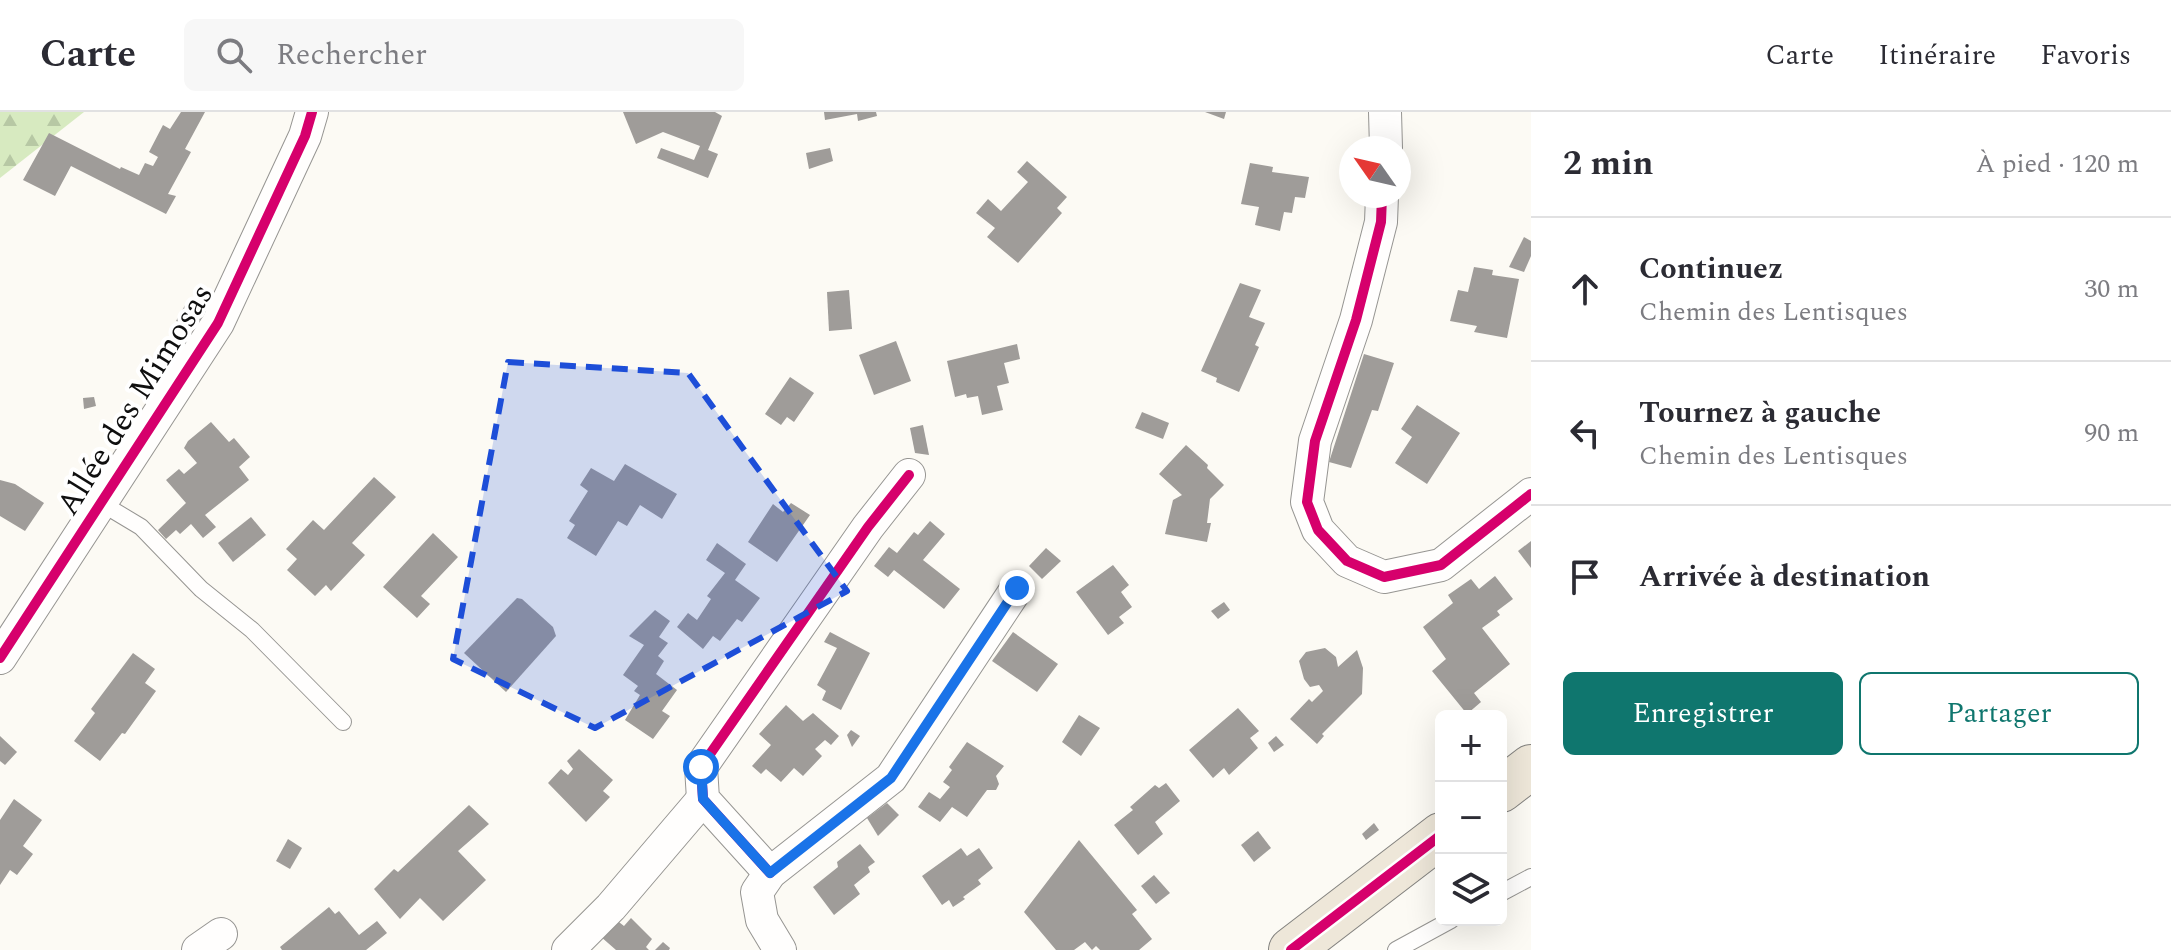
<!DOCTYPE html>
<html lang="fr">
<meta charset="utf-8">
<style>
:root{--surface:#fff;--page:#f7f7f7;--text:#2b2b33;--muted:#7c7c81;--line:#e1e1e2;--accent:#0f766e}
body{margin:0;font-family:Spectral,serif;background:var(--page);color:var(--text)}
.controls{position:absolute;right:24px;bottom:24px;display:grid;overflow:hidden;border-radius:12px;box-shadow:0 8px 32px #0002}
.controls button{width:72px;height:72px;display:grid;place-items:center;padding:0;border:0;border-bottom:2px solid var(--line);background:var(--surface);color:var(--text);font:40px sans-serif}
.compass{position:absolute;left:1339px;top:24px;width:72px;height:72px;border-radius:50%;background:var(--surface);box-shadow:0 8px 32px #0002;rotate:304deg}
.stop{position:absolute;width:24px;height:24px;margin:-18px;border:6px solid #1a73e8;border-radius:50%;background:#fff}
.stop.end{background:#1a73e8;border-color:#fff;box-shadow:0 2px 8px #0008}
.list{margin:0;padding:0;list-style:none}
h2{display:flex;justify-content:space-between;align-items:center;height:104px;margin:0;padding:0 32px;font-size:34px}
h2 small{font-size:26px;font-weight:400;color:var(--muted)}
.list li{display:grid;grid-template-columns:52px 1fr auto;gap:24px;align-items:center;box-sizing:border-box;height:144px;padding:0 32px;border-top:2px solid var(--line)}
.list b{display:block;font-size:30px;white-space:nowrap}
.list p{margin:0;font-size:26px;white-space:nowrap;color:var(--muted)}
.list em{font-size:26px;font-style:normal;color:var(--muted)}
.actions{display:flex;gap:16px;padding:24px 32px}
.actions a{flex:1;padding:18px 0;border:2px solid var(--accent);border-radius:12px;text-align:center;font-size:28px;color:var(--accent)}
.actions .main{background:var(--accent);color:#fff}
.icon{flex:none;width:44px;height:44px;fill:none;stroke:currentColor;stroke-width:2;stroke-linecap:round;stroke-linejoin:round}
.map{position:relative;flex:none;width:1531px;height:838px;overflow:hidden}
header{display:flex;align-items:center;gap:48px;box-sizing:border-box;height:112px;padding:0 40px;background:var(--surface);border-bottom:2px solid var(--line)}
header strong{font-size:38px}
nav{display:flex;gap:44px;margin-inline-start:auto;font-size:28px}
.search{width:560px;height:72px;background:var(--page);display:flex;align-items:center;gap:20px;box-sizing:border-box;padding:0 28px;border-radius:12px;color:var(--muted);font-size:30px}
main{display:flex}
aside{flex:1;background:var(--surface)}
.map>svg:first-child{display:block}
.forest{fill:url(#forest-firs)}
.building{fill:#9f9c99}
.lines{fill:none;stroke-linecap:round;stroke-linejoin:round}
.service-casing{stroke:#969592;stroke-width:18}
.minor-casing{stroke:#969592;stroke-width:34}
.primary-casing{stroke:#83827f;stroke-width:46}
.service{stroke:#fffefd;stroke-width:16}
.minor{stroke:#fffefd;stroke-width:32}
.primary{stroke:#eee7d9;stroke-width:44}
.cycleway-casing{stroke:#fff;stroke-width:15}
.cycleway{stroke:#d6006c;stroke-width:10}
.route{stroke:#1a73e8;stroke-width:10}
.marked{fill:#1d4ed8;fill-opacity:0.2;stroke:#1d4ed8;stroke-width:6;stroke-dasharray:16 10;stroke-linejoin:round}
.labels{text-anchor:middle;stroke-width:8;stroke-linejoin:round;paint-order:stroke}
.street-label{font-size:32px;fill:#0f0f0f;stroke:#fff}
</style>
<header>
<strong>Carte</strong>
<div class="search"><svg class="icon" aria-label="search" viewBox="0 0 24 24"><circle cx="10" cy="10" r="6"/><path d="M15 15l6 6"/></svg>Rechercher</div>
<nav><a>Carte</a><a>Itinéraire</a><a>Favoris</a></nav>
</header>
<main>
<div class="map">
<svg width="1531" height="838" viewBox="0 0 1531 838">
<defs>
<pattern id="forest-firs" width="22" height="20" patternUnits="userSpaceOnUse" patternTransform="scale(2)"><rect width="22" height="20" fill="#d7eac0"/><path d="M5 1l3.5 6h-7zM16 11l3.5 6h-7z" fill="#b7c8a4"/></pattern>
</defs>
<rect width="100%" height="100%" fill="#fcfaf4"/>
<path class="forest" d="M0,0H84L0,66Z"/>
<g class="building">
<path d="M181,0H205L185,37L191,40L168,82L176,84L166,102L71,54L55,84L23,68L49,21L120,57L121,55L139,63L145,51L153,54L158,45L149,40L163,13L170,17Z"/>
<path d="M623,0H715L722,4L708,38L718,42L708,66L657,46L661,36L694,48L700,34L663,20L636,32Z"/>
<path d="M824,0H876L877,4L858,9L857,2L825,8Z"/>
<path d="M1205,0H1226L1224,7Z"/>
<path d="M830,36L833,49L809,57L806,41Z"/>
<path d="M1027,49L1067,85L1057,96L1062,101L1018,151L987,125L995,116L976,101L988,87L1001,99L1028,70L1017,60Z"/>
<path d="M1250,51L1273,55L1272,60L1309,65L1305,86L1295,85L1292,101L1284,100L1280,119L1255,113L1259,95L1241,92Z"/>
<path d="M1524,125L1531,129V144L1524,160L1509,155Z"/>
<path d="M1474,155L1493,158L1492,163L1519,167L1507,226L1474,220L1477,214L1450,209L1458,178L1468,180Z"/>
<path d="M1240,171L1261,178L1249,205L1265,211L1255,233L1259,235L1239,280L1216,270L1217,266L1201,259Z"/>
<path d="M849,178L852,217L829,219L827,180Z"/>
<path d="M188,188L213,198L201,219L176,209Z"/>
<path d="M896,229L911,269L874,283L859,243Z"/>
<path d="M1017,232L1020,247L1004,251L1009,271L997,274L1003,298L982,303L978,284L967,286L966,282L955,285L947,249Z"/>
<path d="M1364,242L1394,251L1378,299L1372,298L1351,356L1329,350Z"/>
<path d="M790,265L814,281L794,310L787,305L781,313L765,302Z"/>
<path d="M94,285L96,294L84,297L83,286Z"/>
<path d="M1417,293L1460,321L1427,372L1395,351L1412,325L1401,317Z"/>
<path d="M1142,300L1169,311L1163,327L1135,316Z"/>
<path d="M211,310L229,330L234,326L250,345L239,355L249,368L205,403L216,415L203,426L191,412L180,422L176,418L166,427L158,418L186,391L166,368L179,357L184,362L197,351L184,336L188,329Z"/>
<path d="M923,313L929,343L915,341L910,316Z"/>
<path d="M1186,333L1208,353L1207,356L1224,373L1210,387L1207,411H1211L1207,430L1165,422L1173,388L1182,383L1159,362Z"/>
<path d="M625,352L677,382L662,407L640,393L627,414L618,409L596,444L567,426L575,413L569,409L588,379L580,373L591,356L614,369Z"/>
<path d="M374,365L396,385L352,431L365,443L331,479L326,473L315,484L287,458L297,447L286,437L313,408L324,418Z"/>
<path d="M0,368L15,372L44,391L25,419L0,404Z"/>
<path d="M791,391L810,403L777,450L748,430L773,392L783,400Z"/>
<path d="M251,405L266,423L233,450L218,431Z"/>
<path d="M930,409L945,422L923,448L960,477L944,497L894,458L888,465L874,454L889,435L897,441L914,420L918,423Z"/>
<path d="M433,421L458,445L421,484L430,492L417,506L383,475Z"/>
<path d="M1531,429V456L1518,439Z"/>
<path d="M717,431L746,452L735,468L760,486L742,510L737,507L720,529L713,524L703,537L677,515L688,501L697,508L711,487L707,484L725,461L706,448Z"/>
<path d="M1046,436L1061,449L1042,467L1029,454Z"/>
<path d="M1113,453L1129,473L1121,480L1132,495L1119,505L1124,511L1108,523L1076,480Z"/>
<path d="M1495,464L1513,487L1497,499L1500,503L1482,516L1510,552L1474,581L1481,590L1467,602L1432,559L1446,547L1423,515L1453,491L1448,483L1471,467L1479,477Z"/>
<path d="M517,486L522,487L553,515L556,524L506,580L464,541Z"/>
<path d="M1224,490L1230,498L1218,507L1211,499Z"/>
<path d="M655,498L670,509L659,525L668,531L658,544L664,549L656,562L677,578L662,599L670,604L653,627L625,608L640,583L634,579L638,574L623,563L644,533L629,524Z"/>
<path d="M830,520L870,541L841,598L822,588L826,579L817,573L837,536L824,530Z"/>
<path d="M1013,520L1058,552L1037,580L992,549Z"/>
<path d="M1325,536L1336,545L1338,555L1357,538L1363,556L1362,582L1322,622L1324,624L1317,632L1290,607L1309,587L1312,590L1323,579L1319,573L1310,575L1304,567L1299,549L1306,540Z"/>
<path d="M133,541L155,557L145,571L156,579L125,622L122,621L100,649L74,629L95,601L91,597Z"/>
<path d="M786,593L803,609L813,601L839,624L831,633L825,628L815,637L822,644L803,664L794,656L781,670L766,657L761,662L752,654L771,633L759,622Z"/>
<path d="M1238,596L1259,619L1250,626L1258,636L1229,663L1224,656L1213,666L1189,638Z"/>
<path d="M1079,603L1100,616L1081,644L1062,630Z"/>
<path d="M851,618L860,624L852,635L847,623Z"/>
<path d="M0,624L17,640L5,653L0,649Z"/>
<path d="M1276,624L1284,633L1274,640L1268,631Z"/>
<path d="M967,630L1004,654L996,664L999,672L996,678H987L967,705L952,695L940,710L918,695L929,680L940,687L950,675L943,670L952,658L949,655Z"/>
<path d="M579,637L613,668L603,679L610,685L586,710L548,671L561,657L568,663L573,657L567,649Z"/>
<path d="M1166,671L1180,689L1155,710L1163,722L1138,743L1114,713L1133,698L1130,695L1155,673L1159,676Z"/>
<path d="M14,687L42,708L23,734L33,742L17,763L10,758L0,773V708Z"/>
<path d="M887,691L899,703L878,724L867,706Z"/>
<path d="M469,693L489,712L458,739L486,768L443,809L420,786L400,807L374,777L394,757L398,760Z"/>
<path d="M1374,711L1379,718L1366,728L1362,722Z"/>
<path d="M1258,719L1271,736L1254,750L1241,733Z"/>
<path d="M288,727L302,736L290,757L276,749Z"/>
<path d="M1079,728L1137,798L1132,802L1152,827L1139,838H1100L1096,834L1092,838L1085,830L1074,838H1056L1024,800Z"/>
<path d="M860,732L875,750L868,755L870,760L854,773L860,782L834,803L813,775L838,755L837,750Z"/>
<path d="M961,736L967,744L979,736L993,756L978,768L981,772L963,785L965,787L953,795L949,788L942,793L922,764Z"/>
<path d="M1154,763L1170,781L1156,792L1141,774Z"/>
<path d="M329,795L335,802L339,799L359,823L377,809L387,821L366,838H282L280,835Z"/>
<path d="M631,806L652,827L646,835L649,838H616L600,824L615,807L624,814Z"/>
<path d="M663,830L670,836L669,838H655Z"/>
</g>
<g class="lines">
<g class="service-casing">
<g id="service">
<path d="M101,391L141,415L201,477L252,518L343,610"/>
<path d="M1501,781L1531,765"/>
<path d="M1396,838L1451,808"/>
</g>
</g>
<g class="minor-casing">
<g id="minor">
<path d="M1385,0L1386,36"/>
<path d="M1382,84L1381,110L1356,208L1315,329L1307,390L1318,418L1347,449L1384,465L1441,453L1531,382"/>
<path d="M0,546L218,211L305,24L312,0"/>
<path d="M770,761L703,687L701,655L868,415L909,363"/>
<path d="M198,838L221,822"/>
<path d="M568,838L611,795L703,687"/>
<path d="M780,838L762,808L757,780L770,761L891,666L1017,476"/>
</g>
</g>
<g class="primary-casing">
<g id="primary">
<path d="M1501,678L1531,655"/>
<path d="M1291,838L1441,723"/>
</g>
</g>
<use href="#service" class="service"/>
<use href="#minor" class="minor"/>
<use href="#primary" class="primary"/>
<g class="cycleway-casing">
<g id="cycleway">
<path d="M1382,84L1381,110L1356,208L1315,329L1307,390L1318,418L1347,449L1384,465L1441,453L1531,382"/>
<path d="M0,546L218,211L305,24L312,0"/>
<path d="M770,761L703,687L701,655L868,415L909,363"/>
<path d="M1291,838L1441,723"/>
</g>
</g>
<use href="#cycleway" class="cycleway"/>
</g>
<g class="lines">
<path class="route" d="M701,655L703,687L770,761L891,666L1017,476"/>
</g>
<path class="marked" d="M508,250L688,261L847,479L595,616L453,547Z"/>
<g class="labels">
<g class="street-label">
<text transform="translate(134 287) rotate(-58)" y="11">Allée des Mimosas</text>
</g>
</g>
</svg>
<div class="controls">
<button>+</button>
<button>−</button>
<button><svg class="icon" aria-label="layers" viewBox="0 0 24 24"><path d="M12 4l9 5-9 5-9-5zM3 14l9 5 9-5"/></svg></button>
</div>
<svg class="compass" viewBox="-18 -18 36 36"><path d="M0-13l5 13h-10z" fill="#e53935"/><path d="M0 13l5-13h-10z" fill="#7c7c81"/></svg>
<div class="stop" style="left:701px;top:655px"></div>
<div class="stop end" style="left:1017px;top:476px"></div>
</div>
<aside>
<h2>2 min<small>À pied · 120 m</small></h2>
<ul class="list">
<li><svg class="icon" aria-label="ahead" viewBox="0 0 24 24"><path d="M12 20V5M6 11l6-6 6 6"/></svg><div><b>Continuez</b><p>Chemin des Lentisques</p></div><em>30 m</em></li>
<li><svg class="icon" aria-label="left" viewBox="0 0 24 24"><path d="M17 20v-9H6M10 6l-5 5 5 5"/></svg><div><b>Tournez à gauche</b><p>Chemin des Lentisques</p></div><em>90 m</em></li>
<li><svg class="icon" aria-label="arrive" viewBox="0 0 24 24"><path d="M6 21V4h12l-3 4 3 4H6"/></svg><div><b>Arrivée à destination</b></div></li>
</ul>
<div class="actions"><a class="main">Enregistrer</a><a>Partager</a></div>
</aside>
</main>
